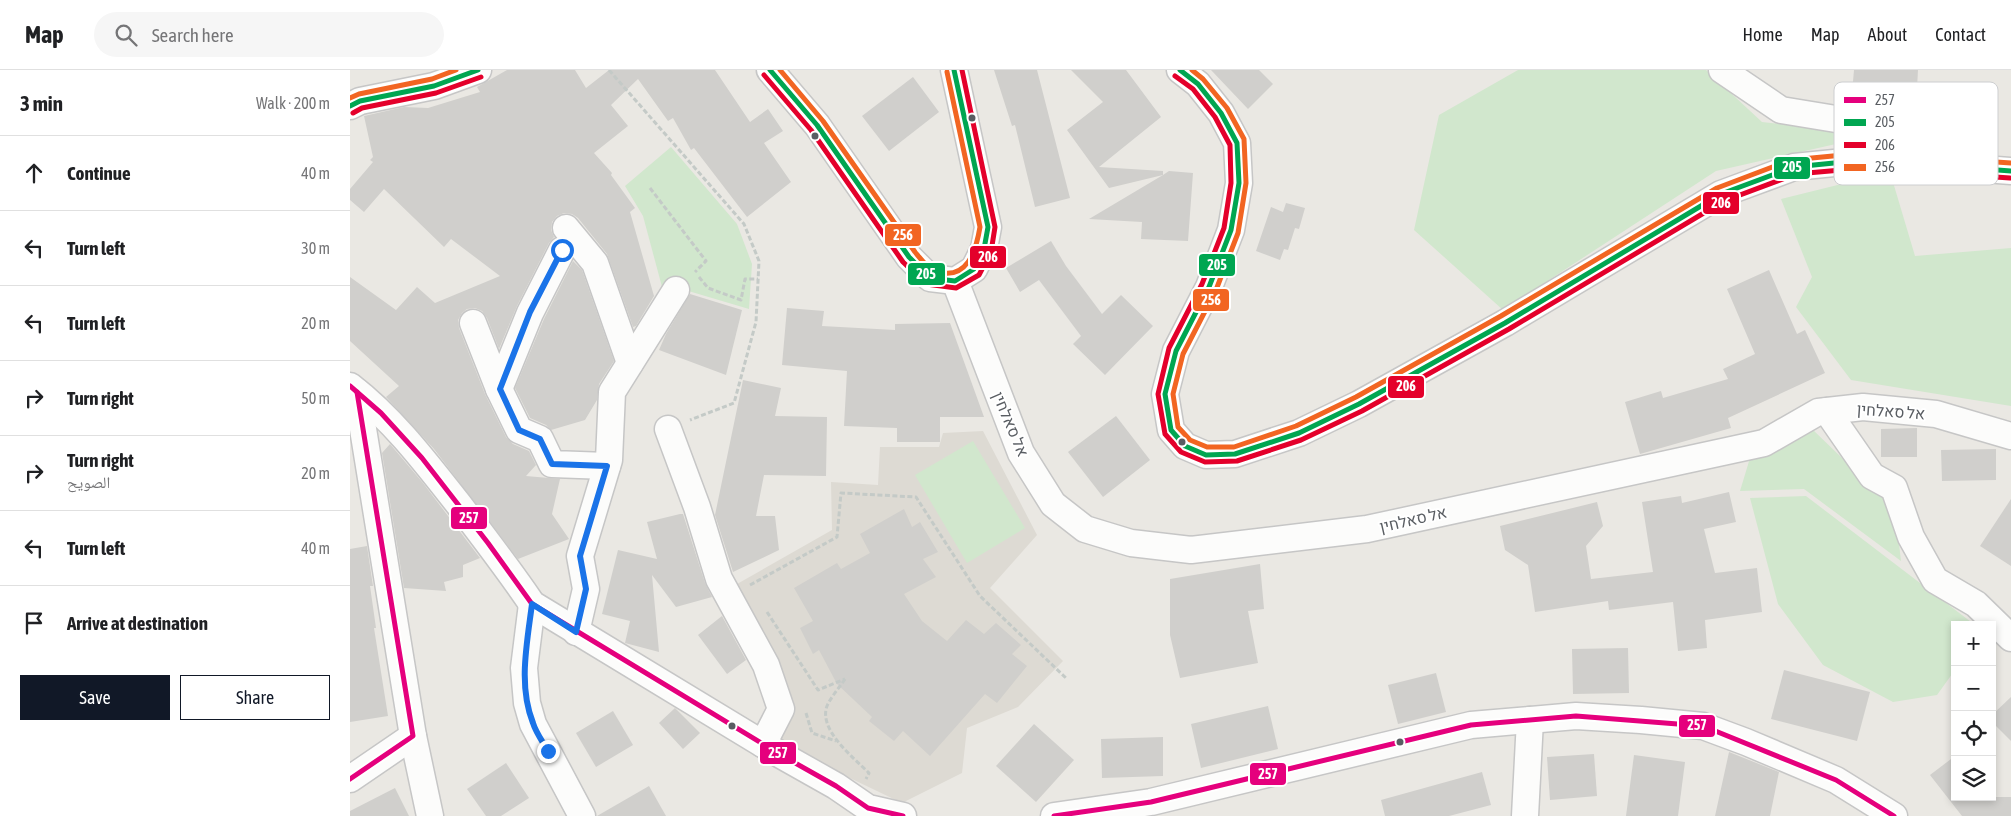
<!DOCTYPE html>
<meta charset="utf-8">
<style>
:root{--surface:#fff;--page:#f6f6f6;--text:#202124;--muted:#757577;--line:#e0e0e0;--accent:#111827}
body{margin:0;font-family:"Asap Condensed","Noto Naskh Arabic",Heebo,sans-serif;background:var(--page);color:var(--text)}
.controls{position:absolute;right:15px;bottom:15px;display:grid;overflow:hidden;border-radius:0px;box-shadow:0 2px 8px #0003}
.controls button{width:45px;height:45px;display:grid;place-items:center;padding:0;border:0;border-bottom:1px solid var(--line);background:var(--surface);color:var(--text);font:25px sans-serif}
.stop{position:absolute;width:15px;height:15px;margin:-11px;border:4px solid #1a73e8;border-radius:50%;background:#fff}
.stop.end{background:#1a73e8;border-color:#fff;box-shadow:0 1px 5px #0008}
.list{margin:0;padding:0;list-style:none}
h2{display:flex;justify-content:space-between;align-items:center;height:65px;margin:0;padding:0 20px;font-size:21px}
h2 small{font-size:16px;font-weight:400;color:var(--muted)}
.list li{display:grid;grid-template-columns:32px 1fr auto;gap:15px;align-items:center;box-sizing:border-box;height:75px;padding:0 20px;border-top:1px solid var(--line)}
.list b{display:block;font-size:19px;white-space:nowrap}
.list p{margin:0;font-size:16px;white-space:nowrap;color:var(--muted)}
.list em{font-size:16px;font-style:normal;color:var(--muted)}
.actions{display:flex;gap:10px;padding:15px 20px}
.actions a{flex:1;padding:11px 0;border:1px solid var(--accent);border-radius:0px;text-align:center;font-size:18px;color:var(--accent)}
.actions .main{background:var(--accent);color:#fff}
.icon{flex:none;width:28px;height:28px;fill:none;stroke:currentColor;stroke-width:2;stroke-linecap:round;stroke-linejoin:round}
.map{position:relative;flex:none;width:1661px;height:746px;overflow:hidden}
header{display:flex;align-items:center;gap:30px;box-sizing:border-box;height:70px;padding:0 25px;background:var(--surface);border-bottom:1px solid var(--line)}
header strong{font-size:24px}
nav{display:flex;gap:28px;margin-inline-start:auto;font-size:18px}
.search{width:350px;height:45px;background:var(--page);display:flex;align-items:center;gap:12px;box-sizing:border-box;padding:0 18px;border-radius:28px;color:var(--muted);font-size:19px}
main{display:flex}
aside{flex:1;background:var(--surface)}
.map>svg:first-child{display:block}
.education{fill:#dddad3}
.green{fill:#d1e7cd}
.building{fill:#d0cfcc}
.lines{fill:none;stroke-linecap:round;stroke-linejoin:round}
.minor-casing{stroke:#c6c6c6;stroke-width:29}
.path{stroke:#c4cac7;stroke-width:3;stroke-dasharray:5 2.5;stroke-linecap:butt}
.minor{stroke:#fcfcfb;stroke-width:26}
.bus-1-casing{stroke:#fff;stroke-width:9}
.bus-2-casing{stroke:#fff;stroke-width:9}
.bus-3-casing{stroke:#fff;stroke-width:9}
.bus-4-casing{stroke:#fff;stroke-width:9}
.bus-1{stroke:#e5007d;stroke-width:5}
.bus-2{stroke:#00a651;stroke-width:5}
.bus-3{stroke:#e4002b;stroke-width:5}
.bus-4{stroke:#f26522;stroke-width:5}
.route{stroke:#1a73e8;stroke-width:6}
.bus-dot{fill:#595d62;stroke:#fff;stroke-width:2}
.labels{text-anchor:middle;stroke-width:4;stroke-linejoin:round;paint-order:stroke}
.street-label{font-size:16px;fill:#595d62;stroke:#fff}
.key{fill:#fff;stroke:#cdced0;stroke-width:1}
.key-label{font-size:14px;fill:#595d62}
.line-badge{stroke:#fff;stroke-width:2}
.badge-label{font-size:14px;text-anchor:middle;font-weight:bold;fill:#fff}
</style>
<header>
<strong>Map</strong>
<div class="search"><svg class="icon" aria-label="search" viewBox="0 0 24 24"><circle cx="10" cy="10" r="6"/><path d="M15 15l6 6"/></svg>Search here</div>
<nav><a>Home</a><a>Map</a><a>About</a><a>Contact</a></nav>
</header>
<main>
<aside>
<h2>3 min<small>Walk · 200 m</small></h2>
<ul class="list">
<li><svg class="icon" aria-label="ahead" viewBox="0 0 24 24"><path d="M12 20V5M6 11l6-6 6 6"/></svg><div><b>Continue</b></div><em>40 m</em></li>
<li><svg class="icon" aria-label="left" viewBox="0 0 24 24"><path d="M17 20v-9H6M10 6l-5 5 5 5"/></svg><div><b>Turn left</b></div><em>30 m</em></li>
<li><svg class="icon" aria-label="left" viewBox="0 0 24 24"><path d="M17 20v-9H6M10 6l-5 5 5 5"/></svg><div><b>Turn left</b></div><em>20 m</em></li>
<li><svg class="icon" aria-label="right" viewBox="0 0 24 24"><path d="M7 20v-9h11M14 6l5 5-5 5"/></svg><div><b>Turn right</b></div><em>50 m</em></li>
<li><svg class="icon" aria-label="right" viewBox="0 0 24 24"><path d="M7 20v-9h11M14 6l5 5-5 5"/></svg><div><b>Turn right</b><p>الصويح</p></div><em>20 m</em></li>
<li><svg class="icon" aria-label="left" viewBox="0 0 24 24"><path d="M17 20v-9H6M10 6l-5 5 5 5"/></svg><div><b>Turn left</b></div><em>40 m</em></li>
<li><svg class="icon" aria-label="arrive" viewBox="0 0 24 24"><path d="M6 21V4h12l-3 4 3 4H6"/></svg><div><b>Arrive at destination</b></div></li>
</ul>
<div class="actions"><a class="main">Save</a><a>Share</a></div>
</aside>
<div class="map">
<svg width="1661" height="746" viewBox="0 0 1661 746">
<rect width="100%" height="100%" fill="#eae8e3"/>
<path class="education" d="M633,361L687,465L640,518L713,591L668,637L617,658L612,703L552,733L429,674L437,635L380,518L482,460L481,412L528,415L530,377H589L593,363Z"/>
<g class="green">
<path d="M1168,0H1356L1412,52L1526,65L1366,101L1153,240L1064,160L1089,45Z"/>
<path d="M321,77L387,154L402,194L399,239L335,220L315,228L293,146L275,116Z"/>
<path d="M1540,102L1565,186L1661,178V336L1501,310L1446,237L1462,207L1431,129Z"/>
<path d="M1462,359L1545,439L1551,491L1454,419L1390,421L1400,388Z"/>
<path d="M623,371L675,458L617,493L565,405Z"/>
<path d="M1456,426L1625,555H1605V600L1587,625L1543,632L1473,595L1428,534L1400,428Z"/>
</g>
<g class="building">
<path d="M157,0H225L236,18L259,0H365L400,52L418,39L433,61L414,73L441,112L397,147L344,78L341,80L323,48L318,51L288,9L261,35L278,56L244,83L262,103L261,105L285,138L280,142L304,226L286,256L283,257L257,184L228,148L222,144L214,143L207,146L202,152L201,160L204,167L199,173L167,236L149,279L137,248L132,241L125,238L117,239L112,243L108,250L109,258L135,324L156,367L163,374L179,381L186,395L176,406L210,409L202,444L219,469L168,489L84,379L36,327L49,316L0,271V207L46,240L67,217L85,233L150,206L101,169L94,177L34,119L14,142L0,130V119L23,92L20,90L23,87L14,46L54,37L78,38L130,22L127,17Z"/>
<path d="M644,0H687L720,128L685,137L665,55L662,56Z"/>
<path d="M721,0H776L811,47L749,97L813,101V105L819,101L843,103L838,171L791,169L792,152L739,149L813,105L759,118L717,60L753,32Z"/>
<path d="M861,0H909L923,14L898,39Z"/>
<path d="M1504,0H1568L1566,36L1502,23Z"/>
<path d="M563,7L589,42L539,81L512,46Z"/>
<path d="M936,133L955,138L949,159L945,158L938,180L934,179L930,190L906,181L921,137L933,142Z"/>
<path d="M701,171L716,196L752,244L771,225L803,256L755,305L723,274L731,266L689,210L670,222L656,198Z"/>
<path d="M223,191L232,200L264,291L249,314L247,330L235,350L201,360L196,355L180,348L165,318L194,249Z"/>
<path d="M1419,200L1447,264L1455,260L1475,303L1378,348L1381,358L1290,384L1275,332L1311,321L1313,328L1378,309L1373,299L1405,284L1377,219Z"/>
<path d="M340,224L392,240L376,305L309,280L316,264Z"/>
<path d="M437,238L474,241L472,256L545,260V254L600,253L634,347H590V372H547V358L494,356L497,301L432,295Z"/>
<path d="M393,310L431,318L425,346L477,347L476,406L414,405L406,446H425L429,480L383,502L365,445Z"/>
<path d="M766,346L800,390L753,427L718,382Z"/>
<path d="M1567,358V387H1531V359Z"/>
<path d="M40,374L73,413L130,488L113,495V507L94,512L96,521L54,518L32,383Z"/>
<path d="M1646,379V410L1592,411L1591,380Z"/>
<path d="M1379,422L1386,452L1354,459L1365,503L1407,498L1412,542L1355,550L1357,578L1328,581L1323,532L1259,540L1258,531L1185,542L1178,495L1155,480L1150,456L1247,432L1253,456L1236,476L1241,509L1303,502L1292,432L1331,426L1332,433Z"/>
<path d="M1661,429V496L1630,476Z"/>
<path d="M554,439L562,457L570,452L588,482L573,489L586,507L554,524L572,551L597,571L616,550L634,564L646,553L671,575L662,584L677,596L647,633L635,624L580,686L553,661L544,671L519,651L522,647L487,614L469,580L463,584L450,558L463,551L444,518L487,493L491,499L520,483L510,464Z"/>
<path d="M330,444H333L355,513L362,527L326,537L302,505L309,582L275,573L280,551L252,544L268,480L307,489L297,452Z"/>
<path d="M17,476L23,516H20L26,558H24L38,646L0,652V479Z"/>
<path d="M910,494L914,539L898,541L908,593L830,608L820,565V509Z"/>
<path d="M372,546L396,590L377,604L348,565Z"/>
<path d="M1278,578L1279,623L1223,624L1222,579Z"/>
<path d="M1434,600L1520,622L1507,671L1421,649Z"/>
<path d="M1086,603L1096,642L1048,654L1038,615Z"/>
<path d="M1661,627V671L1642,652V645Z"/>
<path d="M918,636L928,679L851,698L841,654Z"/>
<path d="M325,638L350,663L333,679L309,653Z"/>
<path d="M263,641L283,675L246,697L226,663Z"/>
<path d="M684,654L724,690L686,732L646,696Z"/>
<path d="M813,667V706L752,708L751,669Z"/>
<path d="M1379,682L1429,702L1420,746H1365Z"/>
<path d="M1244,684L1247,726L1200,730L1197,687Z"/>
<path d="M1284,685L1335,692L1328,746H1276Z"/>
<path d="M1605,686V727H1661V746H1612L1580,705Z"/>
<path d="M156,693L179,728L151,746H136L117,719Z"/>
<path d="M1132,702L1141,735L1099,746H1035L1031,730Z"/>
<path d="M299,716L316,746H247Z"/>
<path d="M45,718L59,746H0V741Z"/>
</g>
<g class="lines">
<g class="minor-casing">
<g id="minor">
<path d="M420,0L467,55L559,187L580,208L605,211L624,199L634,179L638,157L604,0"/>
<path d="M830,0L848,14L871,43L887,73L889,113L881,160L859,217L826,281L815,324L821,360L835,376L856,385L885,384L949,363L1009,334L1155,253L1371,124L1444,97L1514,90L1661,101"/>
<path d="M1372,0L1431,40L1559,61L1626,92"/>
<path d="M0,36L10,31L84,16L128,0"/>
<path d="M216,158L245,193L280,293"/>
<path d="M605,211L671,383L703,434L735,459L781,473L841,480L1017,459L1414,373L1468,342L1513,337L1586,344L1661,366"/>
<path d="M123,253L149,319L180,243L212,180"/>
<path d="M0,316C44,350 76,393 110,436C135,469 159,500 182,534L431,685L486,716L518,738L553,746"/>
<path d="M149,319L169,360L190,369L202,394L257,396"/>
<path d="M7,322L63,666L80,746"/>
<path d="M1477,341L1522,406L1544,418L1561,467L1585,510L1626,534L1661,568"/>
<path d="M318,359L347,437L369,509L416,595L431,639L413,674"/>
<path d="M182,534L174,598L177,633L183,654L232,746"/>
<path d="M226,562L236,519L230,486L259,390L262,322L326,220"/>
<path d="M0,709L63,666"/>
<path d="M704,746L801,732L1121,655L1226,646L1291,650L1353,656L1396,672L1486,710L1544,746"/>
<path d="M1175,746L1180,650"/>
</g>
</g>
<g class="path">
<path d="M259,0L394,154L409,191L406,252L384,333L340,350"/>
<path d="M300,118L356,191L345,202"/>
<path d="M349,207L358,218L391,230L395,209H408"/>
<path d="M400,515L487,467L491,423L566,427L630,526L716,608"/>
<path d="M417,542L468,620L495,609"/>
<path d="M495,609C489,618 481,627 477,636C468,660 504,688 519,703L516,709"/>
<path d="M456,643L462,663L486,671"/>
</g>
<use href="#minor" class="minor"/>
<g class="bus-1-casing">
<g id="bus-1">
<path d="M0,316L31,343L72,388L138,473L182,534L431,685L486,716L518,738L553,746"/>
<path d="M0,709L63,666L7,322"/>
<path d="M704,746L801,732L1121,655L1226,646L1353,656L1486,710L1544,746"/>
</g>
</g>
<g class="bus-2-casing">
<g id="bus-2">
<path d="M420,0L467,55L559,187L580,208L605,211L624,199L634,179L638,157L604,0"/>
<path d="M830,0L848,14L871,43L887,73L889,113L881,160L859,217L826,281L815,324L821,360L835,376L856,385L885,384L949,363L1009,334L1155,253L1371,124L1444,97L1514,90L1661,101"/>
<path d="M0,36L10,31L84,16L128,0"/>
</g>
</g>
<g class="bus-3-casing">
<g id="bus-3">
<path d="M414,5L461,60L553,192L576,214L606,218L629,205L641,182L645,157L612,0"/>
<path d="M825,6L843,19L865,47L880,75L881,113L874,158L852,214L819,278L808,324L815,364L831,382L855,392L887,391L951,370L1012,341L1159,259L1374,131L1446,104L1514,98L1660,108"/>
<path d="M3,43L12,38L86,23L131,7"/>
</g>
</g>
<g class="bus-4-casing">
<g id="bus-4">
<path d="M430,0L473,51L565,182C570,188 578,199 585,201C617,212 626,181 630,157L597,2"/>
<path d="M842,0L853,9L877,38L894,69L896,113L888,163L866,220L833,284L823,324L828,357L840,370L857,377H884L946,356L1006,327L1151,246L1367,118L1441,90L1514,83L1661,93"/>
<path d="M0,28L9,24L82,9L106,0"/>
</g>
</g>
<use href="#bus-1" class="bus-1"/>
<use href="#bus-2" class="bus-2"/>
<use href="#bus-3" class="bus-3"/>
<use href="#bus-4" class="bus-4"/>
</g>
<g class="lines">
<path class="route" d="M198,681C193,672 186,663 183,653C168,616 177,573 182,534L226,562L236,519L230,486L257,396L202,394L190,369L169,360L150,319L180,242L212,180"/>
</g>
<g class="bus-dot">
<circle cx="622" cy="48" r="4.5"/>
<circle cx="465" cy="66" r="4.5"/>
<circle cx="832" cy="372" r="4.5"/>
<circle cx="382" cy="656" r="4.5"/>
<circle cx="1050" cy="672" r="4.5"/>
</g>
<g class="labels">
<g class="street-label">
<text transform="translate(1541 341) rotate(4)" y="6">אל סאלחין</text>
<text transform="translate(661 354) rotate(67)" y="6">אל סאלחין</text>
<text transform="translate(1063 449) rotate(-13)" y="6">אל סאלחין</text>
</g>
</g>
<rect x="1484" y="12" width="164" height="103" rx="8" class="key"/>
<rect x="1494" y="27" width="22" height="6" fill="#e5007d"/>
<rect x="1494" y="49" width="22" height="7" fill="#00a651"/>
<rect x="1494" y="72" width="22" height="6" fill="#e4002b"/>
<rect x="1494" y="94" width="22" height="7" fill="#f26522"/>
<g class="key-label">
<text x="1525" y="35">257</text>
<text x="1525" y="57">205</text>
<text x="1525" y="80">206</text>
<text x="1525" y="102">256</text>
</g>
<g class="line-badge">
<rect x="1423" y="86" width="38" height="24" rx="5" fill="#00a651"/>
<rect x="1352" y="121" width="38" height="24" rx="5" fill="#e4002b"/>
<rect x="534" y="153" width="38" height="24" rx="5" fill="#f26522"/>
<rect x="619" y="175" width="38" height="24" rx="5" fill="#e4002b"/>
<rect x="848" y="183" width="38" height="24" rx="5" fill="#00a651"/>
<rect x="557" y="192" width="39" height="24" rx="5" fill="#00a651"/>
<rect x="842" y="218" width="38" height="24" rx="5" fill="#f26522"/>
<rect x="1037" y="305" width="38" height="24" rx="5" fill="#e4002b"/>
<rect x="100" y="436" width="38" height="24" rx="5" fill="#e5007d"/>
<rect x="1328" y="644" width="38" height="24" rx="5" fill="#e5007d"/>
<rect x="409" y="671" width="38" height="24" rx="5" fill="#e5007d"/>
<rect x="899" y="692" width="38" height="24" rx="5" fill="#e5007d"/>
</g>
<g class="badge-label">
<text x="1442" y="102">205</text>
<text x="1371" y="138">206</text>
<text x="553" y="170">256</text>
<text x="638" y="192">206</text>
<text x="867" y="200">205</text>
<text x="576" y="209">205</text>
<text x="861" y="235">256</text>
<text x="1056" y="321">206</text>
<text x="119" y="453">257</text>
<text x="1347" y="660">257</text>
<text x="428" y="688">257</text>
<text x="918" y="709">257</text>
</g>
</svg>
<div class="controls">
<button>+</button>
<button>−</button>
<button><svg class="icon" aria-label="locate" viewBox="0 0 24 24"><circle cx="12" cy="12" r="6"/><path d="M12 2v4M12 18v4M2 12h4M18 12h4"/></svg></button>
<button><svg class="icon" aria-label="layers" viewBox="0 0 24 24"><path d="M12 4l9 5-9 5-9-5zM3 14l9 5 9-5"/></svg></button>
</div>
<div class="stop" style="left:212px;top:180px"></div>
<div class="stop end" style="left:198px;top:681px"></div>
</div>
</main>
